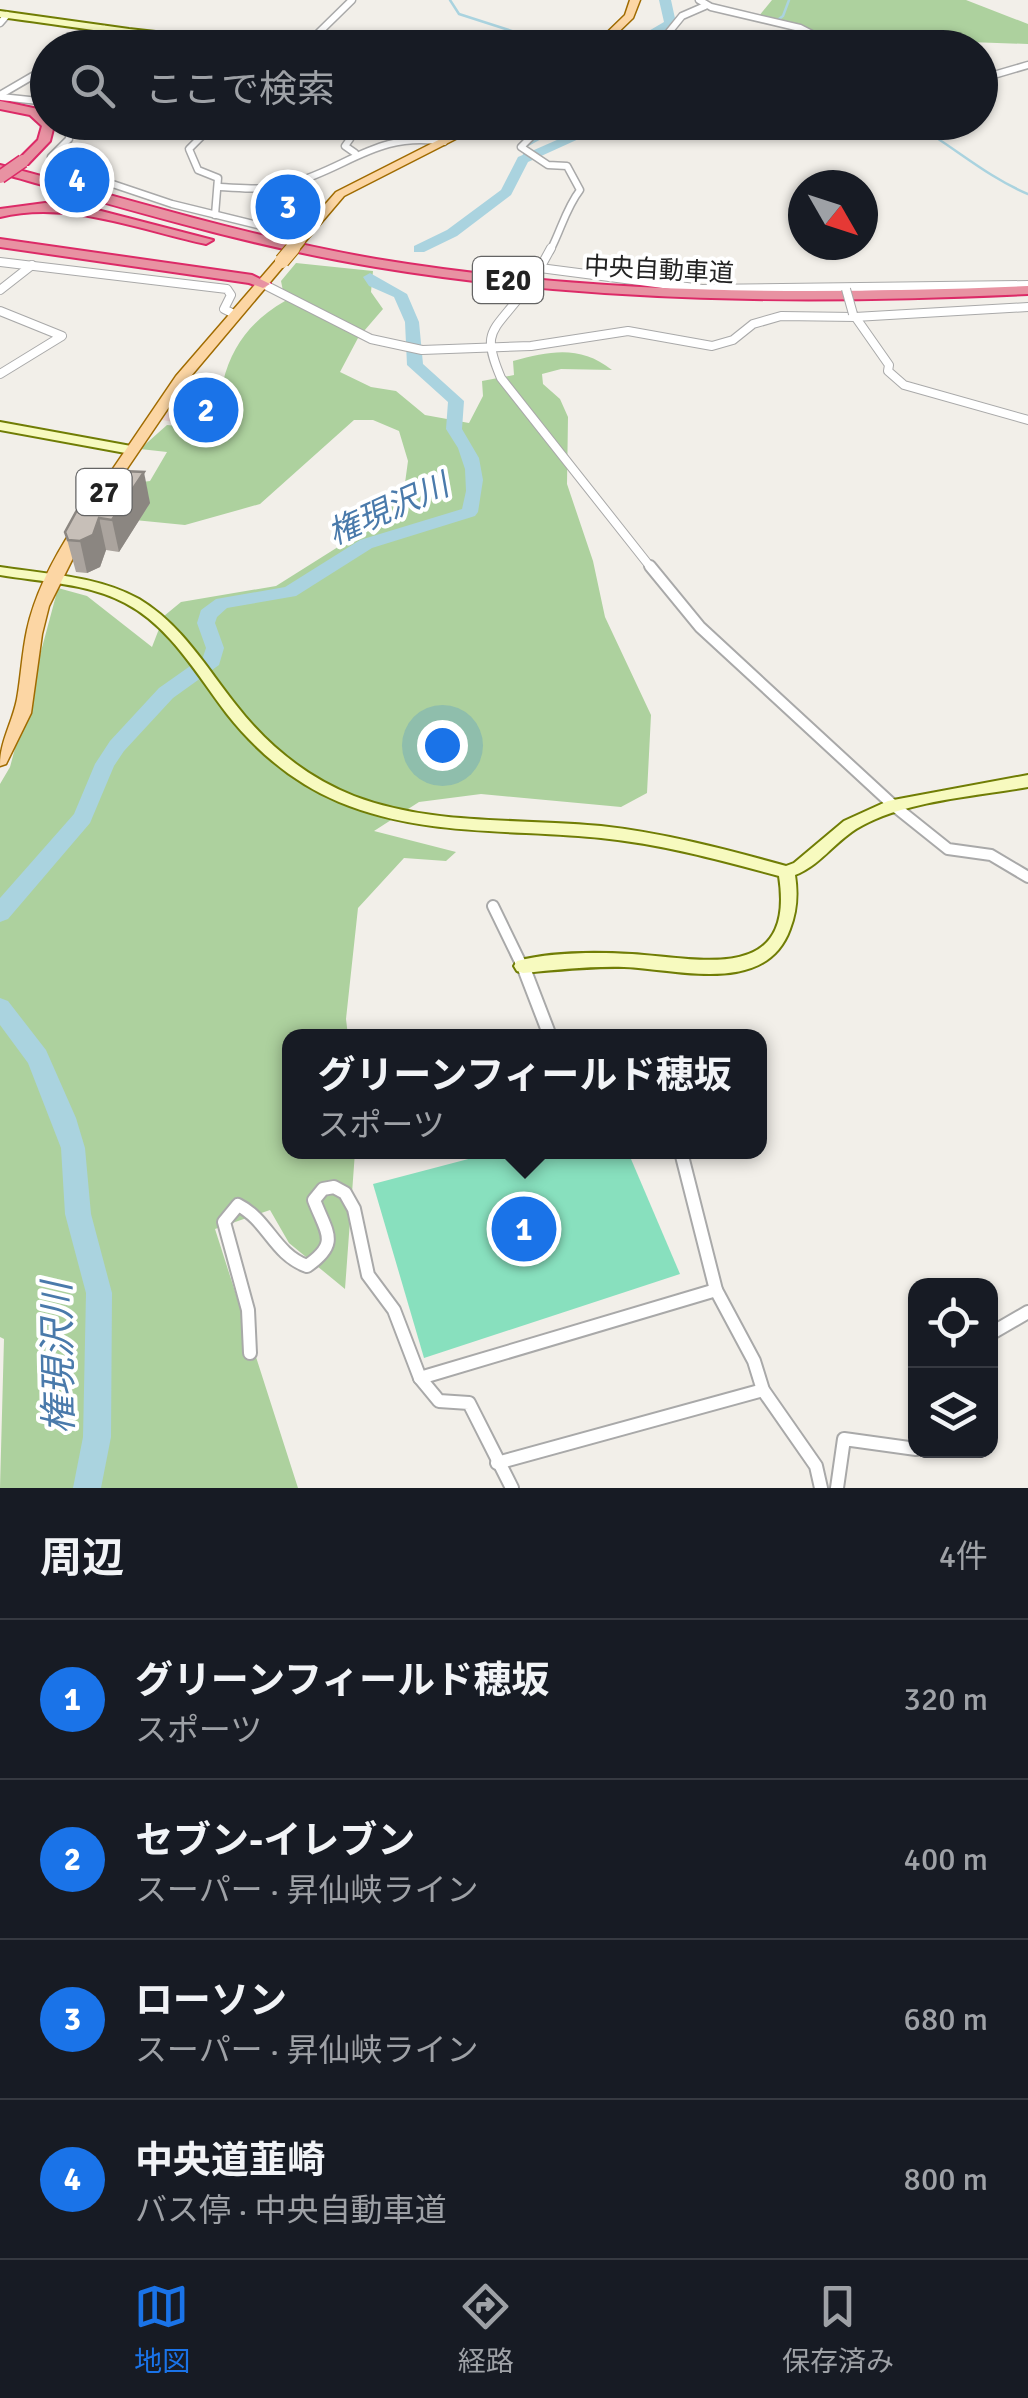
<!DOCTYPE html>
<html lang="ja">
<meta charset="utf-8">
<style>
:root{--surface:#171b24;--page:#20242c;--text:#f1f3f6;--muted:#9ea1a6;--line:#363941;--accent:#1a73e8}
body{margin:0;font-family:Signika,"Noto Sans JP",sans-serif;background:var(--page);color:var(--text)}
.controls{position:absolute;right:30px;bottom:30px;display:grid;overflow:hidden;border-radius:20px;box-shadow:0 2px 8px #0004}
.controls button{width:90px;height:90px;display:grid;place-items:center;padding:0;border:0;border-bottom:2px solid var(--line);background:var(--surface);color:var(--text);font:50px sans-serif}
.compass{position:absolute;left:788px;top:170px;width:90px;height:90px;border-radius:50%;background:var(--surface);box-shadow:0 2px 8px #0004;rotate:129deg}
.you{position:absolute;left:442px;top:745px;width:35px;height:35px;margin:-25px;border:8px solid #fff;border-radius:50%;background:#1a73e8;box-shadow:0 0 0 15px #1a73e833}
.badge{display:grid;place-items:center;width:65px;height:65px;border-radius:50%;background:var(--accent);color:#fff;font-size:32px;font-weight:700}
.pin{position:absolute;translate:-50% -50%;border:5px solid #fff;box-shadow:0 2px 10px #0006}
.popup{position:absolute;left:282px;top:1029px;width:485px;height:130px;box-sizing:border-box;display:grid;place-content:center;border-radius:20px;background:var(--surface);filter:drop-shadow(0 2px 8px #0005);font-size:32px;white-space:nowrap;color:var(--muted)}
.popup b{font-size:38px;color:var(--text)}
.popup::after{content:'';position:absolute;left:50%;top:100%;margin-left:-20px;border:20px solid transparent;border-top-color:var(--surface)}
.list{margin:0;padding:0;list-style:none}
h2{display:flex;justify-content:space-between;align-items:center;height:130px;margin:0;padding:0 40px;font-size:42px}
h2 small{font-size:32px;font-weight:400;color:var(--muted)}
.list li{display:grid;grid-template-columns:65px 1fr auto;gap:30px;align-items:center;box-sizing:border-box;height:160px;padding:0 40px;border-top:2px solid var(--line)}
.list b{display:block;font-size:38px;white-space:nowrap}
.list p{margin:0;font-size:32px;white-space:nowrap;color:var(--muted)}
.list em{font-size:32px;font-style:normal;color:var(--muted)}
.icon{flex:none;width:55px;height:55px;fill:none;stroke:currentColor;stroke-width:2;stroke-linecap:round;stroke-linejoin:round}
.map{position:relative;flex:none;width:1028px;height:1488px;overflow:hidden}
.search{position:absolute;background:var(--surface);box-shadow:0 2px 8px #0004;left:30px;right:30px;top:30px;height:110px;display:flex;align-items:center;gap:25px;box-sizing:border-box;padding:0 35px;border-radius:55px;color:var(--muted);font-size:38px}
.sheet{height:770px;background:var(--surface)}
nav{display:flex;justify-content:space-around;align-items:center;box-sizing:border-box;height:140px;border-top:2px solid var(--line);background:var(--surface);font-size:28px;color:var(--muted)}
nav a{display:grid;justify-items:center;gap:5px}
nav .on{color:var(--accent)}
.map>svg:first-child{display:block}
.commercial{fill:#f2dad9}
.forest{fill:#add19e}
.pitch{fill:#88e0be}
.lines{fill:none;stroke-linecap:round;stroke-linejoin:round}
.stream{stroke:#aad3df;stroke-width:2.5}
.river{fill:#aad3df;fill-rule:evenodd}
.street-far3-casing{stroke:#a9a9a9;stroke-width:9}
.street-far2-casing{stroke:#a9a9a9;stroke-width:10}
.street-far1-casing{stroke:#a9a9a9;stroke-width:14}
.street-casing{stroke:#a9a9a9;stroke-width:16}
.secondary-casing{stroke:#707d05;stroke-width:4}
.primary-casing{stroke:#a06b00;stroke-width:3}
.highway-casing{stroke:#dc2a67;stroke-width:4}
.street-far3{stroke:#fff;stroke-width:6}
.street-far2{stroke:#fff;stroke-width:8}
.street-far1{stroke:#fff;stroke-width:10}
.street{stroke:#fff;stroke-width:12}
.secondary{fill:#f7fabf;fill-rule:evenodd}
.primary{fill:#fcd6a4;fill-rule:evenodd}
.highway{fill:#e892a2;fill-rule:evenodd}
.street-bridge-casing{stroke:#a9a9a9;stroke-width:10;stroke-linecap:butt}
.primary-bridge-far1-casing{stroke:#a06b00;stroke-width:14;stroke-linecap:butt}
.primary-bridge-casing{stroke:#a06b00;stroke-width:16;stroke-linecap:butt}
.highway-bridge-casing{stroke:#dc2a67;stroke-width:15;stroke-linecap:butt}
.street-bridge{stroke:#fff;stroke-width:8}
.primary-bridge-far1{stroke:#fcd6a4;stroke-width:11}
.primary-bridge{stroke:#fcd6a4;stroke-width:14}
.highway-bridge{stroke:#e892a2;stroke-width:12}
.wall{fill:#aba49e}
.shaded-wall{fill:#8b8681}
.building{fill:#c7bfb8;stroke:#8b8681;stroke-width:2.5}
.labels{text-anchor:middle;stroke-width:8;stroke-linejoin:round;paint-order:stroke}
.far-street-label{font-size:25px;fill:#222;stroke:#fff}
.shield{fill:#fff;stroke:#646464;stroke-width:2.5}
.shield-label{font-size:28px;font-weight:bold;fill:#222}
.water-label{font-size:32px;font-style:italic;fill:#4a7aab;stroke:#fff}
.near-water-label{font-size:38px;font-style:italic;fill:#4a7aab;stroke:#fff}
</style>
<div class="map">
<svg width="1028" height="1488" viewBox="0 0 1028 1488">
<rect width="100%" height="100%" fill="#f2efe9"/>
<path class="commercial" d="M181,379L222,384L218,414L209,429L152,418Z"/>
<g class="forest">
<path d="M772,0H966L1028,24V44L829,37L759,16Z"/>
<path d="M296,263L373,271L371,292L383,309L358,338L340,372L371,387L396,391L425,415L469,423L483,396L482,381L514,375L513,361C551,351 580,345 612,370L561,369L542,374L543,384L560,399L568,417L567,484L593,561L605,617L651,715L647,793L621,807L481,794L419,802L374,831L456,852L446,861L404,858L358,908L346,1019L348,1036H289V1152H355L345,1289L289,1243L270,1210L215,1229L298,1488H0L4,1339L0,1337V784L10,767L58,588L87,596L152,647L164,616L181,602L276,586L384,518L405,483L408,461L399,431L373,420H354L260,504L185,525L94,516L118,485L150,481L167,452L140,449L167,425L209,429C219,413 219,399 223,382C232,345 252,320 285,301L281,281Z"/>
</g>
<path class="pitch" d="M495,1152H628L680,1274L424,1358L373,1184Z"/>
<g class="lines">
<g class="stream">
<path d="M450,0L459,14L565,48"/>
<path d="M789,0L783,16L772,24L802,31"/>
<path d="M911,122C952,145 985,176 1028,194"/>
<path d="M523,160L526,146L570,122"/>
</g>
<g class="river">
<path d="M659,0H671L676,23L649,40L645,48H633L640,36L664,22Z"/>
<path d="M598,122H616L528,162L511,195L457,236L424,252H414V246L447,230L501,190L518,157Z"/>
<path d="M370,273L407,294L419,322L423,364L464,401L462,429L479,458L483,480L478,512L475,516L372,548L296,596L227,608L217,617L215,623L224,648L219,665L173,698L124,751L114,766L90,823L8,919L0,922V898L74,814L95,764L110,741L159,688L203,657L206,648L197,623L201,610L216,599L285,587L360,540L462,509L466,491L465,469L458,448L446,429L448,402L407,365L405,322L394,297L369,286L363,277Z"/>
<path d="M0,998L8,1001L46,1050L76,1118L85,1148L91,1214L112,1293L111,1437L101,1488H73L83,1437L86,1293L65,1214L61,1148L28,1063L0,1025Z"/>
</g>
<g class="street-far3-casing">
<g id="street-far3">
<path d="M699,0L711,7L800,28L839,48"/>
<path d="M0,23L7,15"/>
<path d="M78,48L104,29"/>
<path d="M303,48L352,0"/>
<path d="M656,48L682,16L705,6"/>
<path d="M980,79L1028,65"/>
<path d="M0,95L48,67"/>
<path d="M1,97L48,102"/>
<path d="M69,122V139L51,157L62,167L172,204L302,236"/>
<path d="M350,122L341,131L350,139L345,146L355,153"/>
<path d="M539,122L535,133L521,147L548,165L567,166L580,190C566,208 561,230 550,251"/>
<path d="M220,187C244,188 266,191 290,184C348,168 378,131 444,142"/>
<path d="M215,215L218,178L198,170L189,149L216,122"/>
</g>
</g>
<g class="street-far2-casing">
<g id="street-far2">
<path d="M0,262L227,289L231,295L224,309L234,314"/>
<path d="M540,268L702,289L1028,285"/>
<path d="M529,274L540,268L551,248"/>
<path d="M263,284L371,339L422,350L531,346L628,331L712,346L733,340L753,324L781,316L855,317L1028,307"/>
<path d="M0,290L32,265"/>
<path d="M521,295C492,333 481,331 501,378L652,569"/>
<path d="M0,311L62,336L0,374"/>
<path d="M854,315L889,365L888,371L904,385L1028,420"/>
</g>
</g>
<g class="street-far1-casing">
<g id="street-far1">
<path d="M650,566L700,627L893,805L948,849L991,855L1028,877"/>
<path d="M493,906L526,974"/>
</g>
</g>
<g class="street-casing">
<g id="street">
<path d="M525,971L550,1036"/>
<path d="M681,1152L716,1290L754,1361L763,1390L816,1466L821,1488"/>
<path d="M990,1334L1028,1312"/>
<path d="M250,1353L248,1310L224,1222L238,1205C268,1220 274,1254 307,1266C340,1243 327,1234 314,1200L323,1189L334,1187L345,1193L354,1209L368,1275L394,1310L420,1378L439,1401L469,1403L512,1488"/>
<path d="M420,1378L716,1290"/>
<path d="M497,1463L763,1390"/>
<path d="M837,1488L844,1439L916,1449"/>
</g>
</g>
<g class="secondary-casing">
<g id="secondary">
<path d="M0,11L129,29L298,48C198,48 98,30 0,17Z"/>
<path d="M358,45H445L449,48H354Z"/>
<path d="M0,422L131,446L137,450L131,454L0,430Z"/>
<path d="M0,567C46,574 98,576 139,599C181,624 206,667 236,705C267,745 306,777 354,796C433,826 519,818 601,826C664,833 725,849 786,866L794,863L844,821L888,801L1028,775V787C976,796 901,801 856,829C834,843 819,866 795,875C798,894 797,911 790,929C766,996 678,969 624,967C590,966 556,970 523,973L517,971L514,966L517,961C550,952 598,952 632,954C699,958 796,985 779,876C720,860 661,844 601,838C513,829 423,837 339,802C294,783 257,752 227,714C197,675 171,627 125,603C87,583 42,582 0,575Z"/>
</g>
</g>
<g class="primary-casing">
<g id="primary">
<path d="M630,0H640L633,18L602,48H591L625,15Z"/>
<path d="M474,122H489L344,196L304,243L294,240L336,192Z"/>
<path d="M278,258L288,261L186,382L105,501H95L93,498L176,376Z"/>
<path d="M80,523L88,528L49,606L42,634L31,713L6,764L0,766C0,741 12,724 17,699C21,677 22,653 27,630C35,593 54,557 75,525Z"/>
</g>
</g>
<g class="highway-casing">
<g id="highway">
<path d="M0,101L38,109L48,118V122L54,125L50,141L28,164L17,161L38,140L42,126L30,115L0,109Z"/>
<path d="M0,165C125,198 248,237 376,259C592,295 810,295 1028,286V294C810,304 592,303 376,267C249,246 124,208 0,173Z"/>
<path d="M45,203L101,211L213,240L206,244C140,230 68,200 0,217V209Z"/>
<path d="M0,239L252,275L270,284L263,288L249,283L0,247Z"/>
</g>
</g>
<use href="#street-far3" class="street-far3"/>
<use href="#street-far2" class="street-far2"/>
<use href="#street-far1" class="street-far1"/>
<use href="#street" class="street"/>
<use href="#secondary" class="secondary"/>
<use href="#primary" class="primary"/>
<use href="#highway" class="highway"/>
<g class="street-bridge-casing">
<path id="street-bridge" d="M846,289L853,314"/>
</g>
<g class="primary-bridge-far1-casing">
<path id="primary-bridge-far1" d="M291,251L300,240"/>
</g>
<g class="primary-bridge-casing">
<path id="primary-bridge" d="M282,261L293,248"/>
</g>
<g class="highway-bridge-casing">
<path id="highway-bridge" d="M0,177L23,161"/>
</g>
<use href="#street-bridge" class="street-bridge"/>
<use href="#primary-bridge-far1" class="primary-bridge-far1"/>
<use href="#primary-bridge" class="primary-bridge"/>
<use href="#highway-bridge" class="highway-bridge"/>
</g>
<g class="wall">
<path d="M192,400L217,405L208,418L195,416Z"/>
<path d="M94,479L150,503L119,552L106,550L100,567L87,573L76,572L65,532Z"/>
</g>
<g class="shaded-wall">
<path d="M215,389L217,405L208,418L205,402Z"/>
<path d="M144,472L150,503L119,552L112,520Z"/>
<path d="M99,518L106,550L100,567L87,573L80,541Z"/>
</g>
<g class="building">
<path d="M202,387L215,389L205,402L192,400Z"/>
<path d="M122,471L144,472L112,520L99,518L93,535L80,541L68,540L65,532L94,479L116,480Z"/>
</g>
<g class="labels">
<g class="far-street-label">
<text transform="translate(659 269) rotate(3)" y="9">中央自動車道</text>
</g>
<g class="shield">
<rect x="473" y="257" width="70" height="46" rx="8"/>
<rect x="76.5" y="469" width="55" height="46" rx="8"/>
</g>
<g class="shield-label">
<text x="508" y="290">E20</text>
<text x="104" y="502">27</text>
</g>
<g class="water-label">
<text transform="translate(388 509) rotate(-24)" y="11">権現沢川</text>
</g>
<g class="near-water-label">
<text transform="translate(58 1358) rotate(-91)" y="13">権現沢川</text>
</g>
</g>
</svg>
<div class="controls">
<button><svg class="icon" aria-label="locate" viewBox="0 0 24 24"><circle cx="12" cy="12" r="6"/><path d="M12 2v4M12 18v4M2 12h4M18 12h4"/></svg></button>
<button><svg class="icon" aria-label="layers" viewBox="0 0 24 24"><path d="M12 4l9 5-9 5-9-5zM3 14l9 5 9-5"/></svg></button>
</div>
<svg class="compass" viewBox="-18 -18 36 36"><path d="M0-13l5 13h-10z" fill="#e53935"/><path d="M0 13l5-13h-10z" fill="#9ea1a6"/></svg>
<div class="you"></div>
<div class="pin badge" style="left:524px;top:1229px">1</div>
<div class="popup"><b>グリーンフィールド穂坂</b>スポーツ</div>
<div class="pin badge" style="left:206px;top:410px">2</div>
<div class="pin badge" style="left:288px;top:207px">3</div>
<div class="pin badge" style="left:77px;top:180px">4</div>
<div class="search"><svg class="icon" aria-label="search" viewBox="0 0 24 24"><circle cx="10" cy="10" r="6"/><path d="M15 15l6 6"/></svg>ここで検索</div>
</div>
<section class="sheet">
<h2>周辺<small>4件</small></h2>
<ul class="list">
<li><span class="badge">1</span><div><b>グリーンフィールド穂坂</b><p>スポーツ</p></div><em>320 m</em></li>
<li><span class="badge">2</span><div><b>セブン-イレブン</b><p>スーパー · 昇仙峡ライン</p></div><em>400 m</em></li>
<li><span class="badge">3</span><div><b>ローソン</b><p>スーパー · 昇仙峡ライン</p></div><em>680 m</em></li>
<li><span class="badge">4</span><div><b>中央道韮崎</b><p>バス停 · 中央自動車道</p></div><em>800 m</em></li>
</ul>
</section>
<nav>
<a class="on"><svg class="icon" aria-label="map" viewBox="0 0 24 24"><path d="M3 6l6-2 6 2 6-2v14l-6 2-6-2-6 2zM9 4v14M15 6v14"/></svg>地図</a>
<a><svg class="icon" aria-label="directions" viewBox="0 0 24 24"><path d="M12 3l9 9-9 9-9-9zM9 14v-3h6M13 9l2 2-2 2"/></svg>経路</a>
<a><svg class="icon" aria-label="saved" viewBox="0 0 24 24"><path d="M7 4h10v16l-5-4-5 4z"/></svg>保存済み</a>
</nav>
